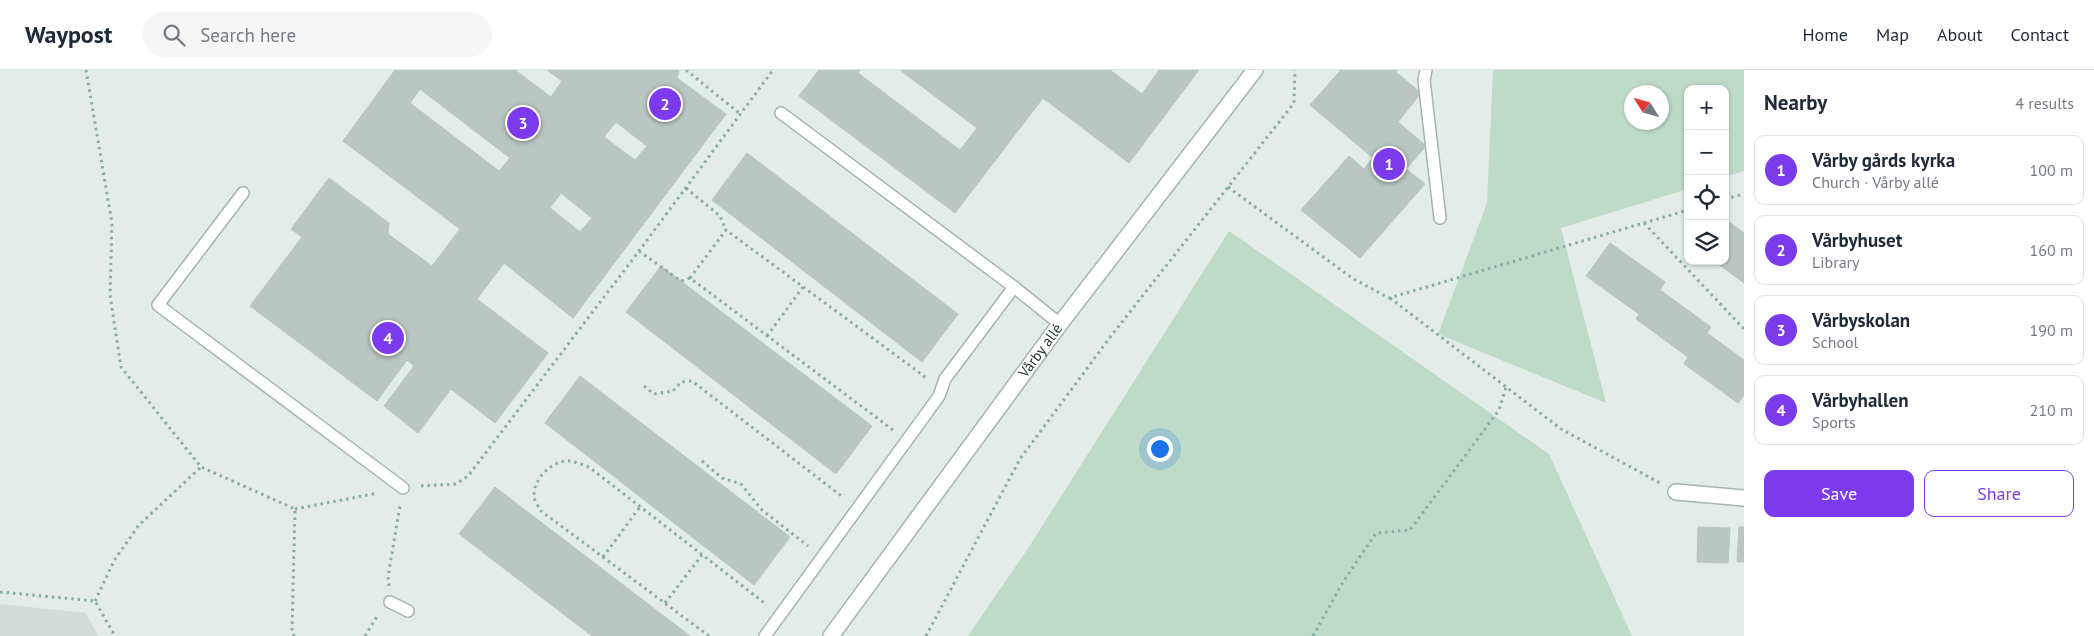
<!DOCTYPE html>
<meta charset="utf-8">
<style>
:root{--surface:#fff;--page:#f6f6f7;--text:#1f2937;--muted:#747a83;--line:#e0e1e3;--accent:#7c3aed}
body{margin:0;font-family:"PT Sans",sans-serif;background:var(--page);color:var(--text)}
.controls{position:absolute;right:15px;top:15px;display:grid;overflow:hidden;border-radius:10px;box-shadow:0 1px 4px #0004}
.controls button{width:45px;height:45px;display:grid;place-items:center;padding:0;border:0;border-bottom:1px solid var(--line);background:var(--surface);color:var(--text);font:25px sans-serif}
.compass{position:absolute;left:1624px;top:15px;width:45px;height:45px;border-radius:50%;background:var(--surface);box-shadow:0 1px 4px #0004;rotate:307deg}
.you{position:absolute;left:1159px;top:378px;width:18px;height:18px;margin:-12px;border:4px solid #fff;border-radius:50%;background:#1a73e8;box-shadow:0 0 0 8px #1a73e833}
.badge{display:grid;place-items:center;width:32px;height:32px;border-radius:50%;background:var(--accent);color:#fff;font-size:16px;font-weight:700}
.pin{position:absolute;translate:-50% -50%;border:2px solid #fff;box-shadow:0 1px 5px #0006}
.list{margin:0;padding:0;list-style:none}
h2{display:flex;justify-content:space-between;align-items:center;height:65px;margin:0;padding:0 20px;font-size:21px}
h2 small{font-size:16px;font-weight:400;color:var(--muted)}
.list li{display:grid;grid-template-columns:32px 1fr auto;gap:15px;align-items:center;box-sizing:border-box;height:70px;margin:0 10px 10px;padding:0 10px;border:1px solid var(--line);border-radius:10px}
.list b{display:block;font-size:19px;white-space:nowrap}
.list p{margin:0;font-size:16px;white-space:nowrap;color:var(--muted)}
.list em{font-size:16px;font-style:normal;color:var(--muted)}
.actions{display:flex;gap:10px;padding:15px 20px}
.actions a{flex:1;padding:11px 0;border:1px solid var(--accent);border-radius:10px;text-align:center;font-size:18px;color:var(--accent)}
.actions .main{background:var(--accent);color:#fff}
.icon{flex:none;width:28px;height:28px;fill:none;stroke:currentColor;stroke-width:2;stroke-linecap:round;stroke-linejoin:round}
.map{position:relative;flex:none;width:1744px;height:566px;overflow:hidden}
header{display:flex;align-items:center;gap:30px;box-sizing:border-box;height:70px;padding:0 25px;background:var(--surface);border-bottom:1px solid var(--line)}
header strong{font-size:24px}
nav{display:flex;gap:28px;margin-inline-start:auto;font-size:18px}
.search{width:350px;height:45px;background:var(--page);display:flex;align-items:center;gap:12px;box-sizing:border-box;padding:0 18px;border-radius:28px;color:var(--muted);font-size:19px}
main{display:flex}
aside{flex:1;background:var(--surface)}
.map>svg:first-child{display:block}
.built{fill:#d2dbd8}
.green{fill:#bedac9;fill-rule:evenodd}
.building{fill:#b9c6c2;stroke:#b6c5c0;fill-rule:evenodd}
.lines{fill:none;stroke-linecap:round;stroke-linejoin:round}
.service-casing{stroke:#a6b3b0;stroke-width:14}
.minor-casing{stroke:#a6b3b0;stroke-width:18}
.tertiary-casing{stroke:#a6b3b0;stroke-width:18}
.path{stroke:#87aca4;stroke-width:3;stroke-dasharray:2.5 4;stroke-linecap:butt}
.service{stroke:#fff;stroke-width:11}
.minor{stroke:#fff;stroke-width:15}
.tertiary{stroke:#fff;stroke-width:15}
.labels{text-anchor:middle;stroke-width:5;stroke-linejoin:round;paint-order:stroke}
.street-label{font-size:15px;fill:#253b37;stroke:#f4f8f6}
</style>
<header>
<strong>Waypost</strong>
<div class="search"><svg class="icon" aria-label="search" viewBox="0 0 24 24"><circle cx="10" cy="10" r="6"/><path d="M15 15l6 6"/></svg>Search here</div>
<nav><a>Home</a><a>Map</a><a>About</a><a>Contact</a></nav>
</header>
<main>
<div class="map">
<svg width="1744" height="566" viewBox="0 0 1744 566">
<rect width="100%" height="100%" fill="#e3ece9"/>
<path class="built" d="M0,534L86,543L98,566H0Z"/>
<g class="green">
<path d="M1493,0H1744V101L1725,107V19H1688V119L1561,158L1606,333L1438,264L1487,133ZM1632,22H1662V52H1632Z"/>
<path d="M1229,161L1549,384L1632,566H968L1029,477Z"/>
</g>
<g class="building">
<path d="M395,0H515L551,27L562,11L547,0H679L677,8L726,44L573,248L504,193L477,229L548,283L495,353L451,319L418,363L384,336L414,296L407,290L377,331L250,236L302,167L291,159L329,108L389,153L388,164L432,196L460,159L343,71ZM420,19L510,88L499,101L410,33ZM616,52L647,76L635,90L604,67ZM561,123L592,148L580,162L550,138Z"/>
<path d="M819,0H860L858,3L960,80L977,58L900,0H1110L1142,24L1159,0H1199L1129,93L1043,28L955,143L799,26Z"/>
<path d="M1341,0H1397L1396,2L1421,23L1398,52L1426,76L1406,99L1425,114L1360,188L1301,140L1349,86L1364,99L1373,88L1310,35Z"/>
<path d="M747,83L958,244L922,292L712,130Z"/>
<path d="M1725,149L1744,163V213L1714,191H1725Z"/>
<path d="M1610,173L1665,212L1660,220L1711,257L1707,263L1744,290V325L1738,333L1684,294L1688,287L1636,249L1639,244L1586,206Z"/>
<path d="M661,196L872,356L836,404L626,242Z"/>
<path d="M580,306L790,467L754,515L545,353Z"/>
<path d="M495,417L690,566H592L459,464Z"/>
<path d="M1698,457L1730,458L1728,493L1697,492Z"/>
<path d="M1739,457H1744V492H1737Z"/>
</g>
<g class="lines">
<g class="service-casing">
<g id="service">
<path d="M1426,0L1424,10L1440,148"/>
<path d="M781,43L1014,217L1060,254"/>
<path d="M243,123L158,235L403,418"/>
<path d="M390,532L408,541"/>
<path d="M765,566L939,326L945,309L1014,217"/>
</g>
</g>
<g class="minor-casing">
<path id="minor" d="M1676,422L1744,428"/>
</g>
<g class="tertiary-casing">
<g id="tertiary">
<path id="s1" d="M831,566L1060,254L1255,0"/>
</g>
</g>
<g class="path">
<path d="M86,0L112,153L110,225L121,297L201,397L295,439L292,559L294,566"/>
<path d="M686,0L739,43"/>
<path d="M1228,117L1352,208L1389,228L1688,140"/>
<path d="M686,118L720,146L726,160"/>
<path d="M1725,129L1744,124"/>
<path d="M1644,153L1744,259"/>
<path d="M639,181L681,211L690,208"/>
<path d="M1390,228L1561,359L1660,413"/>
<path d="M767,266L803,217"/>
<path d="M644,316L654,324L673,321L681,312L692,311L844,428"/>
<path d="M893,360L690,208L726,160L924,306L923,310"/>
<path d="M702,391L722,408L741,414L762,440L808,476"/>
<path d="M421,416L456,414L468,406L639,181L773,0"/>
<path d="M295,439L378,423"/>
<path d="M603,487L640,437"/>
<path d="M389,516L388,507L400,436"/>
<path d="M0,522L95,531L115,566"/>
<path d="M95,531L115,489L139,455L201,397"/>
<path d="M665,533L702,485"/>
<path d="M365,566L378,545"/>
<path d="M709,566L541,441C539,437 534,431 534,426C533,409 553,389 570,391C576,392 583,395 589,397L767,535"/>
<path d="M926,566L1020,389L1111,266L1294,33L1295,0"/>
<path d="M1313,566L1343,512L1376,463L1410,460L1499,340L1506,317"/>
</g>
<use href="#service" class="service"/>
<use href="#minor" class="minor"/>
<use href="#tertiary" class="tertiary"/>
</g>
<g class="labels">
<g class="street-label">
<text dy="5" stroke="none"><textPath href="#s1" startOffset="354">Vårby allé</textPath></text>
</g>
</g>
</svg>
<div class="controls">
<button>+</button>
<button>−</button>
<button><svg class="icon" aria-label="locate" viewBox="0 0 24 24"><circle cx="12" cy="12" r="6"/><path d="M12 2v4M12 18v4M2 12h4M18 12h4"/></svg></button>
<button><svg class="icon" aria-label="layers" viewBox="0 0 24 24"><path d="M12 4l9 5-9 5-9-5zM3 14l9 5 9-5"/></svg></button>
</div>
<svg class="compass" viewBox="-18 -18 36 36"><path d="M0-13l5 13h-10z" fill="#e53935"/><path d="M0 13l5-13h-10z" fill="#747a83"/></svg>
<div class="you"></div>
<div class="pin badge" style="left:1389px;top:94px">1</div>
<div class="pin badge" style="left:665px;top:34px">2</div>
<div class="pin badge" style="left:523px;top:53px">3</div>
<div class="pin badge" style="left:388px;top:268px">4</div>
</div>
<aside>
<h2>Nearby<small>4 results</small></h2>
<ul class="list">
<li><span class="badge">1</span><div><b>Vårby gårds kyrka</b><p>Church · Vårby allé</p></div><em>100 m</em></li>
<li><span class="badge">2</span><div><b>Vårbyhuset</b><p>Library</p></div><em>160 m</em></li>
<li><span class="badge">3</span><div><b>Vårbyskolan</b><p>School</p></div><em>190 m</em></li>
<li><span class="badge">4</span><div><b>Vårbyhallen</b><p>Sports</p></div><em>210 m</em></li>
</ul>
<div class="actions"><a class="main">Save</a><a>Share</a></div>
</aside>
</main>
